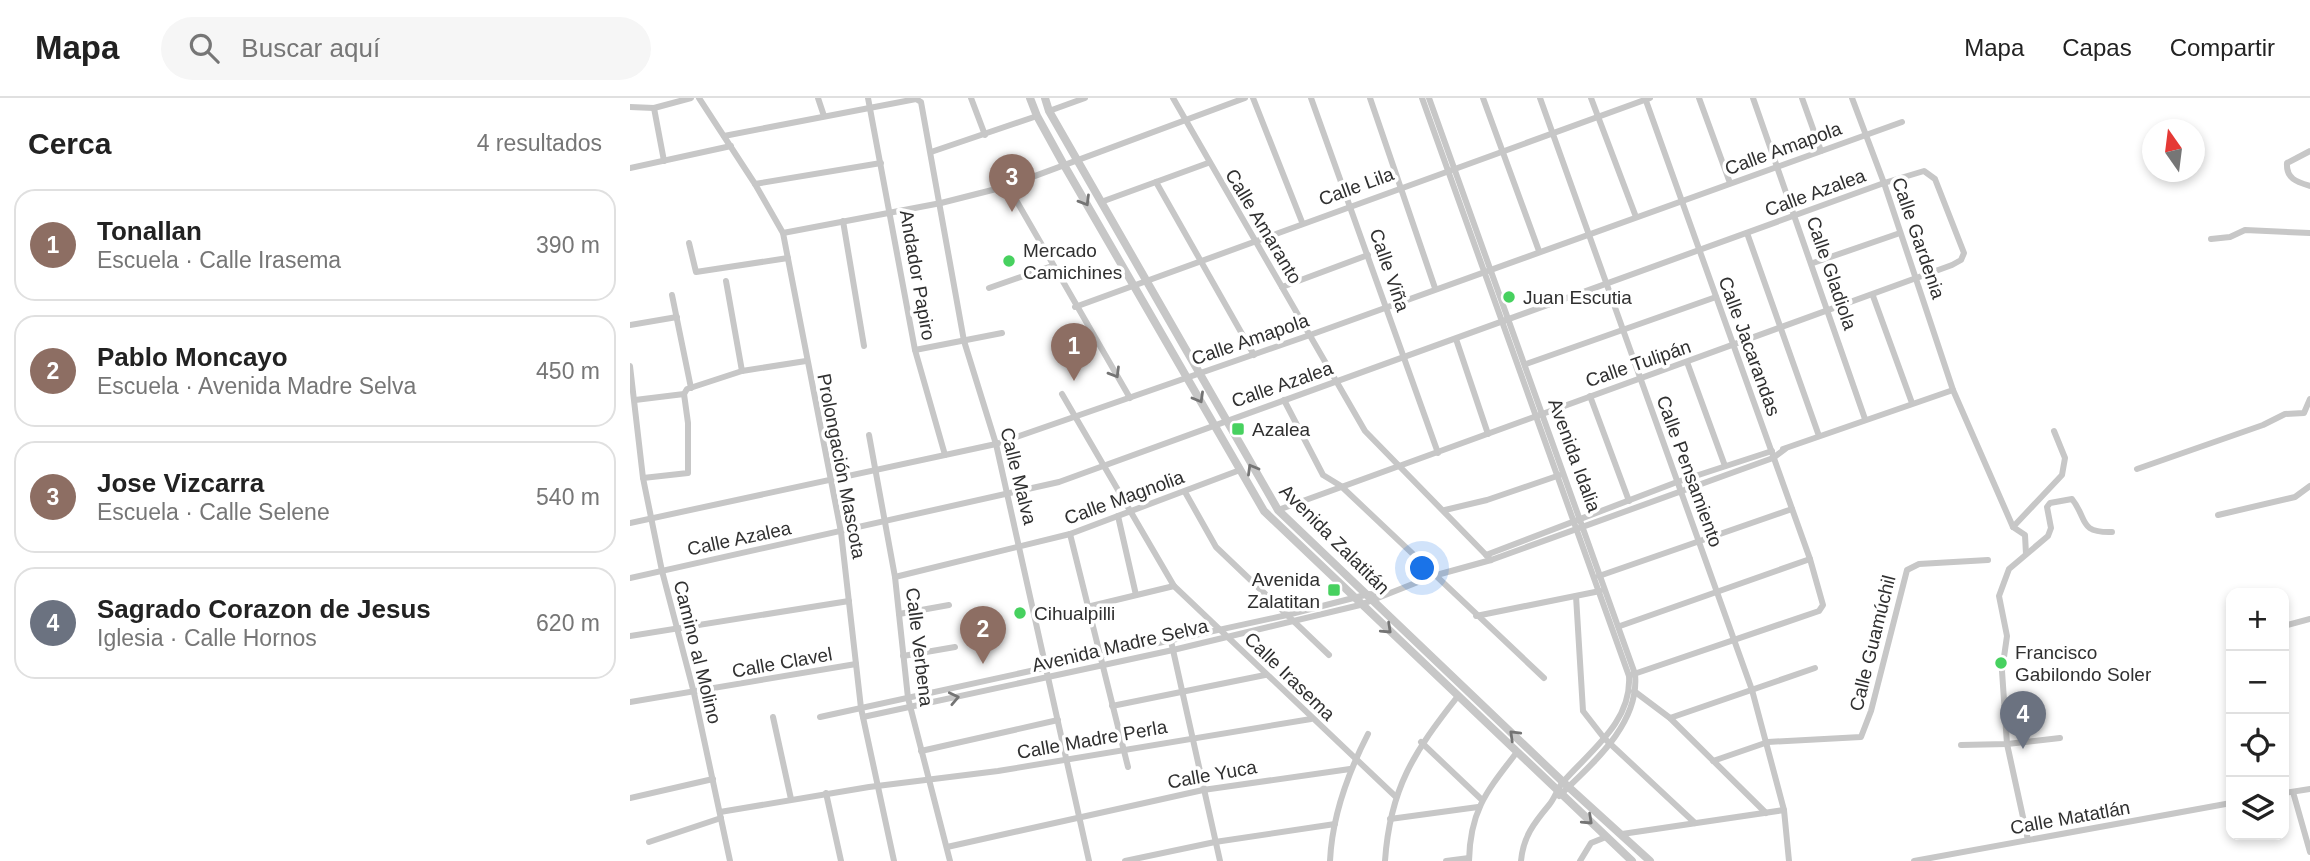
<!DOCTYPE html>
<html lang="es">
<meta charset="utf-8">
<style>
:root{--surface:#fff;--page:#f6f6f6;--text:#222;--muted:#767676;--line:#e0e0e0;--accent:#33713d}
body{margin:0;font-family:Helvetica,sans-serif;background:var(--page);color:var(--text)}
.controls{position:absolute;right:21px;bottom:21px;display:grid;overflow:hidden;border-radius:14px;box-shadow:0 4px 10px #0003}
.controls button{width:63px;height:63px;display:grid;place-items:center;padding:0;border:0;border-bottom:2px solid var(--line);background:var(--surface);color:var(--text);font:35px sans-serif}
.compass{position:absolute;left:1512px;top:21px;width:63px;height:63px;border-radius:50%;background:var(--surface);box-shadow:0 4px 10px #0003;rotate:346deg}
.you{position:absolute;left:793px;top:471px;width:24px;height:24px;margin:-18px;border:5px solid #fff;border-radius:50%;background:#1a73e8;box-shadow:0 0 0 10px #1a73e833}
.badge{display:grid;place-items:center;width:46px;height:46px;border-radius:50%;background:var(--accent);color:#fff;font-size:23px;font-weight:700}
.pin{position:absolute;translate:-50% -58px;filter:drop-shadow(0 2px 4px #0008)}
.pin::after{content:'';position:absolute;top:37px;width:24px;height:21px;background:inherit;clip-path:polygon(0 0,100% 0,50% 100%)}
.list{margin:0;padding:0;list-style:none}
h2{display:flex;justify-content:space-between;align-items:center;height:91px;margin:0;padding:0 28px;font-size:30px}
h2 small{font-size:23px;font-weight:400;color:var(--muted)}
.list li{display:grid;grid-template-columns:46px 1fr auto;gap:21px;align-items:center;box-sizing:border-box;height:112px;margin:0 14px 14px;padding:0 14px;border:2px solid var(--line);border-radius:21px}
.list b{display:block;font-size:26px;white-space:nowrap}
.list p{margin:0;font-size:23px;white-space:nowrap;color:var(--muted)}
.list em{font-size:23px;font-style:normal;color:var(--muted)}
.icon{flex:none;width:38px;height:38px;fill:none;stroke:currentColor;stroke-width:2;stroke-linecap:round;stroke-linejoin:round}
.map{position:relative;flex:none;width:1680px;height:763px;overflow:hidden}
header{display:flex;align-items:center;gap:42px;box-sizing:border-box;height:98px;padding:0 35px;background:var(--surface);border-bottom:2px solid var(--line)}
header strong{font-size:33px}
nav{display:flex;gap:38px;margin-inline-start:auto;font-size:24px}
.search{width:490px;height:63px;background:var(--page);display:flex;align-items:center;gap:18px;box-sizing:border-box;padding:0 24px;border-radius:38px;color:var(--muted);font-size:26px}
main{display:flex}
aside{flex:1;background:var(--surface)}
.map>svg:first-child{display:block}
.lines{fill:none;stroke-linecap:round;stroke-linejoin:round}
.minor{stroke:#c7c7c7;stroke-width:6}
.tertiary{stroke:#c7c7c7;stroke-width:8}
.oneway{stroke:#747474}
.poi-dot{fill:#47d15f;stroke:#fff;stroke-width:2.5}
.labels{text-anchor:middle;stroke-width:7;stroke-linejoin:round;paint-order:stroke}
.street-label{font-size:19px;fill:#303030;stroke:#fff}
.poi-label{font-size:19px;fill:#303030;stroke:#fff;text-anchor:start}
</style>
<header>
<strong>Mapa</strong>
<div class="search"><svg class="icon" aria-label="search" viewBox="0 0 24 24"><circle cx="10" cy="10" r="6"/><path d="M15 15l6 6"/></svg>Buscar aquí</div>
<nav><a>Mapa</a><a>Capas</a><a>Compartir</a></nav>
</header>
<main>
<aside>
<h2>Cerca<small>4 resultados</small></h2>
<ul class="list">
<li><span class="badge" style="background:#8d6e63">1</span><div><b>Tonallan</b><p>Escuela · Calle Irasema</p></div><em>390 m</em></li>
<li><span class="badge" style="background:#8d6e63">2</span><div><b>Pablo Moncayo</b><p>Escuela · Avenida Madre Selva</p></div><em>450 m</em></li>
<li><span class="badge" style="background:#8d6e63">3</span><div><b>Jose Vizcarra</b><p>Escuela · Calle Selene</p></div><em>540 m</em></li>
<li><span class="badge" style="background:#6b7280">4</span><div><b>Sagrado Corazon de Jesus</b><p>Iglesia · Calle Hornos</p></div><em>620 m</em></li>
</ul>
</aside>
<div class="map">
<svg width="1680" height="763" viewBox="0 0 1680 763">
<rect width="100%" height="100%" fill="#fff"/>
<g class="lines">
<g class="minor">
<path d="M69,0L125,86L153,135L211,434L231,610L264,763"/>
<path d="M188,0L194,18"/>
<path d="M238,0L285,252L315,357"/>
<path d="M341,0L355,37"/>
<path d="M543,0L735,333L861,462"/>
<path d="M623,0L672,124"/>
<path d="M681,0L808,355"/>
<path d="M740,0L805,190"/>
<path d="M792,0L999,578C1002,624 960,653 933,684C927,691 925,700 919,707C904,725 893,739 891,763"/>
<path d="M799,0L1005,576C1010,626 962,666 929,698"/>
<path d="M853,0L909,153"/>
<path d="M910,0L1122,592L1154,712L1159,763"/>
<path d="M961,0L1006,119"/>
<path d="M1069,0L1100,85"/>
<path d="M1123,0L1235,321"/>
<path d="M1172,0L1191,53"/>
<path d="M1222,0L1254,85L1323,292L1383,429L1432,377L1435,360L1424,333"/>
<path d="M0,9L24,10L61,0"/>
<path d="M24,10L34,63"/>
<path d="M419,13L455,0"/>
<path d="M94,38L286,1L291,4L334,243L366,346L459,763"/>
<path d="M1680,53L1657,65C1656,81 1667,84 1680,88"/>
<path d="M301,54L407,18"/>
<path d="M0,70L101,48"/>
<path d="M526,84L624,257"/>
<path d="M125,86L251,65"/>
<path d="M378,88L500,300"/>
<path d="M471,104L578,65"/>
<path d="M213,123L234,248"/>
<path d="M153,135L311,105L378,88L615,0"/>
<path d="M1117,135L1189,338"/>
<path d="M1581,141L1600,139L1615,132L1680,135"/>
<path d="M59,145L66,174L158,160"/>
<path d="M1183,165L1270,135"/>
<path d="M96,183L112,273"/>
<path d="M652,189L738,157"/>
<path d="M359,190L422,168"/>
<path d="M42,197L61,290"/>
<path d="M1243,198L1282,305"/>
<path d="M445,209L1020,0"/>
<path d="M0,227L47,219"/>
<path d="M826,241L858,336"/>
<path d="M285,252L372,235"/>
<path d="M1057,264L1095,368"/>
<path d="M896,266L1086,199"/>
<path d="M0,268L13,380L32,473L64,595L100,763"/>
<path d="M432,296L544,488L765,698"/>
<path d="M960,298L999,403"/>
<path d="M5,302L54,296L57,291L112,273L176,263"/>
<path d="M654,302L693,377L711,388L914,580"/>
<path d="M239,337L265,479L278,600L320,763"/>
<path d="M1153,351L1323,292"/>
<path d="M1507,371L1633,327L1655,316L1674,315L1680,301"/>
<path d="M13,380L58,375V325L54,296"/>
<path d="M555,394L586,449L699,557"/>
<path d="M815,412L857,402L930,377"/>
<path d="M1588,417L1665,399L1680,388"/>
<path d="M488,418L506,497"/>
<path d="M0,425L366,346L680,237L1272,24"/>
<path d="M1383,429L1395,437L1396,456"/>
<path d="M440,436L498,669"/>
<path d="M856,457L1047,384L1142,353"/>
<path d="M969,478L1162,411"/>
<path d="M265,479L440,436L610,372"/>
<path d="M0,480L429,384L1254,85L1294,73L1305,81L1334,155L1331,162L1322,167L648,412"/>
<path d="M946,498L953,613L974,640L1065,725"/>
<path d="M457,509L544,488"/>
<path d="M269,516L319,507"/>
<path d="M846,518L970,493"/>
<path d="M990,528L1180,461"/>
<path d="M1654,528L1680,521"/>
<path d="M0,538L219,503"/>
<path d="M541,543L590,763"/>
<path d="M273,558L325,549"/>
<path d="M1001,577L1189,513L1193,507L1180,461L1015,0"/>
<path d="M1004,593L1040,620L1136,715"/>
<path d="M0,604L226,566"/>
<path d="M482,608L635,577"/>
<path d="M143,619L161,701"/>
<path d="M190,619L657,517L739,496L751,497"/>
<path d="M233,619L543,552L730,507L803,478L861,462L1143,360L1155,351"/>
<path d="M1040,620L1185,570"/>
<path d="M791,644L851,701"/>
<path d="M1331,647L1377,646L1430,640"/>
<path d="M291,653L428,622"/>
<path d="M1083,663L1138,644L1231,639L1241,613L1277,472L1289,466L1358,462"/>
<path d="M1663,694L1680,754"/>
<path d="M196,695L211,763"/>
<path d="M1654,695L1680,691"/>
<path d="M0,700L83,681"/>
<path d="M90,714L239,689L368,673L681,621"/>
<path d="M760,721L848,709"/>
<path d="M992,736L1154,712"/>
<path d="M1398,742L1377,646L1372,573L1377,538L1369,498L1379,471L1418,438L1421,430L1417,409L1420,405L1442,401C1458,421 1448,435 1482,434"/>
<path d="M19,744L91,720"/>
<path d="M317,749L573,692L720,671"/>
<path d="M495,763L585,744L705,726"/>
<path d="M700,763C702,719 718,675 738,636"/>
<path d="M755,763C760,690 784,654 828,598"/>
<path d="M816,763L839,760"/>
<path d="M839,763C840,712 857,693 887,654"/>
<path d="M950,763L961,745L976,739"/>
<path d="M1284,763L1601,705"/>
</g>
<g class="tertiary">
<path d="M400,0L407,18L434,67L634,413L1002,763"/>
<path d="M415,0L419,13L648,412L933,684L1020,763"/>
</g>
</g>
<defs><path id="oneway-chevron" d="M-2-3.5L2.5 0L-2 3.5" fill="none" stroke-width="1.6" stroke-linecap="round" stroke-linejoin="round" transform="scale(1.75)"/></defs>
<g class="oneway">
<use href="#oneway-chevron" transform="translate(455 103) rotate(59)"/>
<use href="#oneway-chevron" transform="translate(485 275) rotate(59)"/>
<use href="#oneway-chevron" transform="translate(569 300) rotate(60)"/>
<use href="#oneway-chevron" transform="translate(622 371) rotate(-120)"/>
<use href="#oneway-chevron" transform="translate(757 531) rotate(43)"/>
<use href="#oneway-chevron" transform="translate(324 600) rotate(-12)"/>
<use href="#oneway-chevron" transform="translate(884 637) rotate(-136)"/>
<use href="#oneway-chevron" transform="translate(958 722) rotate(43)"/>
</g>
<g class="poi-dot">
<circle cx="379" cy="163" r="7"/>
<circle cx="879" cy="199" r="7"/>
<rect x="601" y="324" width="14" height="14" rx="3.5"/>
<rect x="697" y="485" width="14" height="14" rx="3.5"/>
<circle cx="390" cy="515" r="7"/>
<circle cx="1371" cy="565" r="7"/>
</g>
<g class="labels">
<g class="street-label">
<text transform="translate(1153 50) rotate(-20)" y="7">Calle Amapola</text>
<text transform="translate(726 88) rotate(-20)" y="7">Calle Lila</text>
<text transform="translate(1185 94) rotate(-20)" y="7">Calle Azalea</text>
<text transform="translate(634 128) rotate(59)" y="7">Calle Amaranto</text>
<text transform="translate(1289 140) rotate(71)" y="7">Calle Gardenia</text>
<text transform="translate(760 172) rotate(71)" y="7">Calle Viña</text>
<text transform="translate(1202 175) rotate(71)" y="7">Calle Gladiola</text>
<text transform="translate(288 177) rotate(80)" y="7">Andador Papiro</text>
<text transform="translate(620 241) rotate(-19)" y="7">Calle Amapola</text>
<text transform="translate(1120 248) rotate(70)" y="7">Calle Jacarandas</text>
<text transform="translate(1008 265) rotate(-19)" y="7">Calle Tulipán</text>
<text transform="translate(652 286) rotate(-19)" y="7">Calle Azalea</text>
<text transform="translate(945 357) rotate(70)" y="7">Avenida Idalia</text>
<text transform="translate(212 368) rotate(79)" y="7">Prolongación Mascota</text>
<text transform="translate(1060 373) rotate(70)" y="7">Calle Pensamiento</text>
<text transform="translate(389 378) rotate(76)" y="7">Calle Malva</text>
<text transform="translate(494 399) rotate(-20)" y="7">Calle Magnolia</text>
<text transform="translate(109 440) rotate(-12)" y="7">Calle Azalea</text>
<text transform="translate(705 441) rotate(45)" y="7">Avenida Zalatitán</text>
<text transform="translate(1242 545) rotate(-76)" y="7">Calle Guamúchil</text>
<text transform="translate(490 547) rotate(-13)" y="7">Avenida Madre Selva</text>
<text transform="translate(290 549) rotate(83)" y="7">Calle Verbena</text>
<text transform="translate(68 554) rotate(76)" y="7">Camino al Molino</text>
<text transform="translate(152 564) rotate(-10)" y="7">Calle Clavel</text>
<text transform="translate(660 578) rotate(44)" y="7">Calle Irasema</text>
<text transform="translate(462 641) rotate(-10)" y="7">Calle Madre Perla</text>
<text transform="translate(582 676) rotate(-10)" y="7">Calle Yuca</text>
<text transform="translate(1440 719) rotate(-10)" y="7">Calle Matatlán</text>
</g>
<g class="poi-label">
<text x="393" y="159">Mercado<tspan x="393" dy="22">Camichines</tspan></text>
<text x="893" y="206">Juan Escutia</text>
<text x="622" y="338">Azalea</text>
<text x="690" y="488" text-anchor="end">Avenida<tspan x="690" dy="22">Zalatitan</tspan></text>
<text x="404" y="522">Cihualpilli</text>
<text x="1385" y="561">Francisco<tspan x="1385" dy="22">Gabilondo Soler</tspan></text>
</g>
</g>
</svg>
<div class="controls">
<button>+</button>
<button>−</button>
<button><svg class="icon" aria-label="locate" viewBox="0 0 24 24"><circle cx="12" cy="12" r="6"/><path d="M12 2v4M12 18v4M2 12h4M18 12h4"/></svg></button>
<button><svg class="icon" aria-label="layers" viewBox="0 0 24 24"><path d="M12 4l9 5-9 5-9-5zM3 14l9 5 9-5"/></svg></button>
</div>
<svg class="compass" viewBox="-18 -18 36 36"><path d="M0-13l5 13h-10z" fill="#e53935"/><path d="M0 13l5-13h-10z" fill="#767676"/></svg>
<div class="you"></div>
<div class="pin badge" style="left:444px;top:283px;background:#8d6e63">1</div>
<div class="pin badge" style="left:353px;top:566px;background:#8d6e63">2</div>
<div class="pin badge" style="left:382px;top:114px;background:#8d6e63">3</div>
<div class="pin badge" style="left:1393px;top:651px;background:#6b7280">4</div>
</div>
</main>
